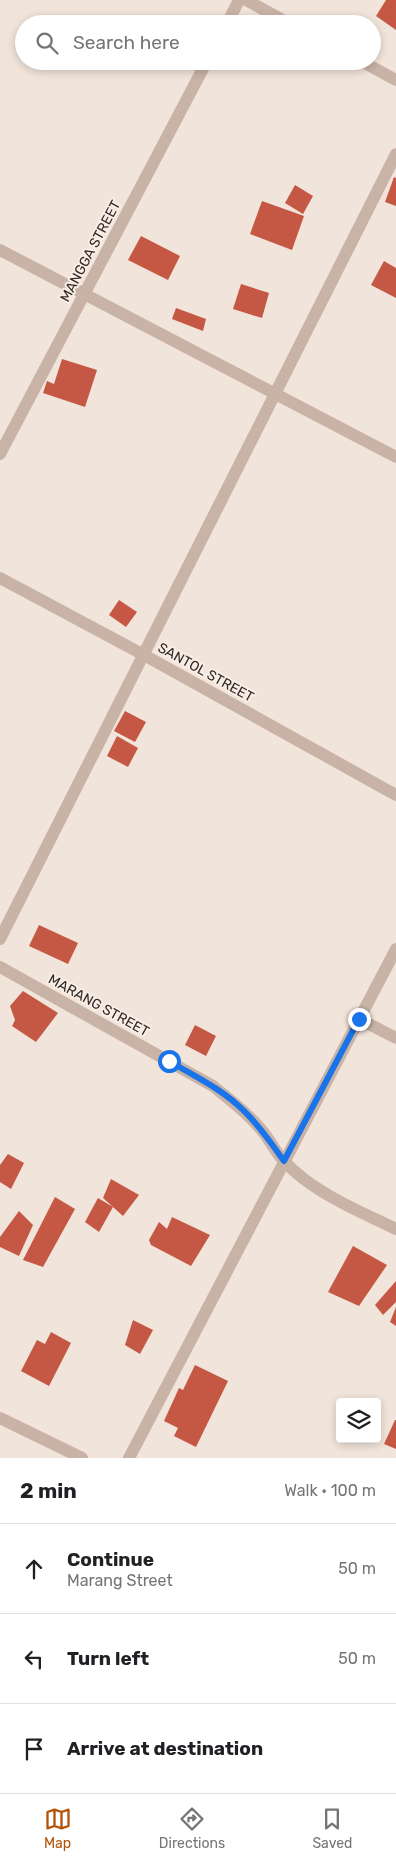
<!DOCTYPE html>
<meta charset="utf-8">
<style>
:root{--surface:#fff;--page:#f2f2f2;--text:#202124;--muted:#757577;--line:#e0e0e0;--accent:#b45309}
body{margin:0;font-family:Rubik,sans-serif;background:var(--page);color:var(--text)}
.controls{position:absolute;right:15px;bottom:15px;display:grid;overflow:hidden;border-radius:5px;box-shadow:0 2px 8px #0003}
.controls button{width:45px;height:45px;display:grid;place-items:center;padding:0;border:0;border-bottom:1px solid var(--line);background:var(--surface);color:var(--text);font:25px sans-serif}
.stop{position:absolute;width:15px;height:15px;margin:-11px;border:4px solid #1a73e8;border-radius:50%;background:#fff}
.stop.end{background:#1a73e8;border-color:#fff;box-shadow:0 1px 5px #0008}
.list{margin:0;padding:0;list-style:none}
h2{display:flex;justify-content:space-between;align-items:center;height:65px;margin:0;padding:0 20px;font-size:21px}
h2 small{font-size:16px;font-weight:400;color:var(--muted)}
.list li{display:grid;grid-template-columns:32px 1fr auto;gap:15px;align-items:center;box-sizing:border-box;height:90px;padding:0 20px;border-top:1px solid var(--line)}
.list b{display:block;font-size:19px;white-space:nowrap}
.list p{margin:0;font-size:16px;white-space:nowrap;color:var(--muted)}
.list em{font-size:16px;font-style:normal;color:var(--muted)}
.icon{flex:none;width:28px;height:28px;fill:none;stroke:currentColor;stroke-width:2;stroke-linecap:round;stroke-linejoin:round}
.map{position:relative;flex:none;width:396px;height:1458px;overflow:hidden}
.search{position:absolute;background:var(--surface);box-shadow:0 2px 8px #0003;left:15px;right:15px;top:15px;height:55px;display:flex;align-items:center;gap:12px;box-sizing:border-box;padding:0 18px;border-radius:28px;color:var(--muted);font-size:19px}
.sheet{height:335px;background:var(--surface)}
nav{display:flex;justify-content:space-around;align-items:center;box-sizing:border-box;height:70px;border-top:1px solid var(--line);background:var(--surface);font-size:14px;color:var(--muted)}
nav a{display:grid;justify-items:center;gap:2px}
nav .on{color:var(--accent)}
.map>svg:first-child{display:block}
.building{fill:#c55844}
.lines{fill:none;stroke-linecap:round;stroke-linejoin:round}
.minor{stroke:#c9b3a6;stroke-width:12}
.route{stroke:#1a73e8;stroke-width:6}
.labels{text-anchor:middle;stroke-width:4;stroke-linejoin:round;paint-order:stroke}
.street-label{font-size:14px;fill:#352a27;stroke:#f9eee6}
</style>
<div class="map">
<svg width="396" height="1458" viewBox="0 0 396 1458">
<rect width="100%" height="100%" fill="#f1e4da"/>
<g class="building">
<path d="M386,0H396V30L376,16Z"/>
<path d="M394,177L396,178V206L385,202Z"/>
<path d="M295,185L313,196L303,214L285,203Z"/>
<path d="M262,201L304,216L292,250L250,234Z"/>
<path d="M141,236L180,256L168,280L128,260Z"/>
<path d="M384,261L396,268V298L371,285Z"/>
<path d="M241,284L269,293L262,318L233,309Z"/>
<path d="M176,308L206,319L203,331L172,319Z"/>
<path d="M62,359L97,370L85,407L43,393L47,381L54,384Z"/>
<path d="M119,600L137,612L126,627L109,615Z"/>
<path d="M125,711L146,722L135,742L114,731Z"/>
<path d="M117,736L138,748L128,767L107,756Z"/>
<path d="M39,925L78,943L68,964L29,946Z"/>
<path d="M23,991L58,1013L36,1042L12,1026L15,1020L10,1006Z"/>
<path d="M195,1025L216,1036L206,1056L185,1045Z"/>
<path d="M8,1154L24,1163L11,1189L0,1182V1165Z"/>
<path d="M111,1179L139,1195L123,1216L103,1198Z"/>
<path d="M55,1197L75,1209L43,1267L23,1260Z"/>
<path d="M98,1198L113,1207L99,1232L85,1222Z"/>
<path d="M19,1211L33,1225L19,1256L0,1247V1237Z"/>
<path d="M172,1217L210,1235L191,1266L151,1245L149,1240L159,1222L167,1229Z"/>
<path d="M353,1246L387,1265L359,1306L328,1292Z"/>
<path d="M396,1281V1302L383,1315L375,1305Z"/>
<path d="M396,1307V1326L390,1322Z"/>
<path d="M133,1320L153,1330L140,1354L125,1345Z"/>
<path d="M51,1332L71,1343L49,1386L21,1371L37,1340L45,1344Z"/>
<path d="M195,1365L228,1381L196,1447L174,1436L178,1428L164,1421L179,1388L183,1390Z"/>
<path d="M395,1420H396V1449L384,1444Z"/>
</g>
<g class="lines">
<g class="minor">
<path d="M246,0L290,24"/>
<path d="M227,24L239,0"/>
<path d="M361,61L396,80"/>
<path d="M0,250L396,457"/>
<path d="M0,454L207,61"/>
<path d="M0,578L144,655L396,795"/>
<path d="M0,939L396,154"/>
<path d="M0,967L213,1086C231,1101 249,1114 264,1133C271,1142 276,1153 284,1161C312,1192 359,1211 396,1229"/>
<path d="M359,1019L396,1038"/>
<path d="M0,1418L82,1458"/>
<path d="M129,1458L396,949"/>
</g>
</g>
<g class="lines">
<path class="route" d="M169,1061C194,1076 222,1089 243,1110C259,1125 271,1143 284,1161L359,1019"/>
</g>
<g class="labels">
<g class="street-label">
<text transform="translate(90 251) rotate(-62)" y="5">MANGGA STREET</text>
<text transform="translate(206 672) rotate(29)" y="5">SANTOL STREET</text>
<text transform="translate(99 1005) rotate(29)" y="5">MARANG STREET</text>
</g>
</g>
</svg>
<div class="controls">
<button><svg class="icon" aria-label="layers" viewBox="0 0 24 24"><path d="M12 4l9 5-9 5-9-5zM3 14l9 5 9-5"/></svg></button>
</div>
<div class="stop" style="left:169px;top:1061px"></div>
<div class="stop end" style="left:359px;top:1019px"></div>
<div class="search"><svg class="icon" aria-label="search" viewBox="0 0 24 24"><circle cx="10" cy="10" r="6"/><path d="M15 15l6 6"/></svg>Search here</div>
</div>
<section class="sheet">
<h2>2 min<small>Walk · 100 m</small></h2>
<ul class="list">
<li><svg class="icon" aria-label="ahead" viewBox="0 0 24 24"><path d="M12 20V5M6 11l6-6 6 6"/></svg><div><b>Continue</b><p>Marang Street</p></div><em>50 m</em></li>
<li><svg class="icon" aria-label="left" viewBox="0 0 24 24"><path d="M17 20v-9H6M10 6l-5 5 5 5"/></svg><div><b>Turn left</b></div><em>50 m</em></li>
<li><svg class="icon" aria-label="arrive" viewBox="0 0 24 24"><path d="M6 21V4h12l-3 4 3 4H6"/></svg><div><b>Arrive at destination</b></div></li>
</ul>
</section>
<nav>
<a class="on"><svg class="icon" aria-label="map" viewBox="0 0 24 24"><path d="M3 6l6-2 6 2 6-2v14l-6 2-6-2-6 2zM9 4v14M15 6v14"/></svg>Map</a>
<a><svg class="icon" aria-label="directions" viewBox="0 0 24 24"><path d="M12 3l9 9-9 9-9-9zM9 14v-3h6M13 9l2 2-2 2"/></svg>Directions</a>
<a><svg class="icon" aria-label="saved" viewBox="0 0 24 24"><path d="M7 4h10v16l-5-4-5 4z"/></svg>Saved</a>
</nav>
